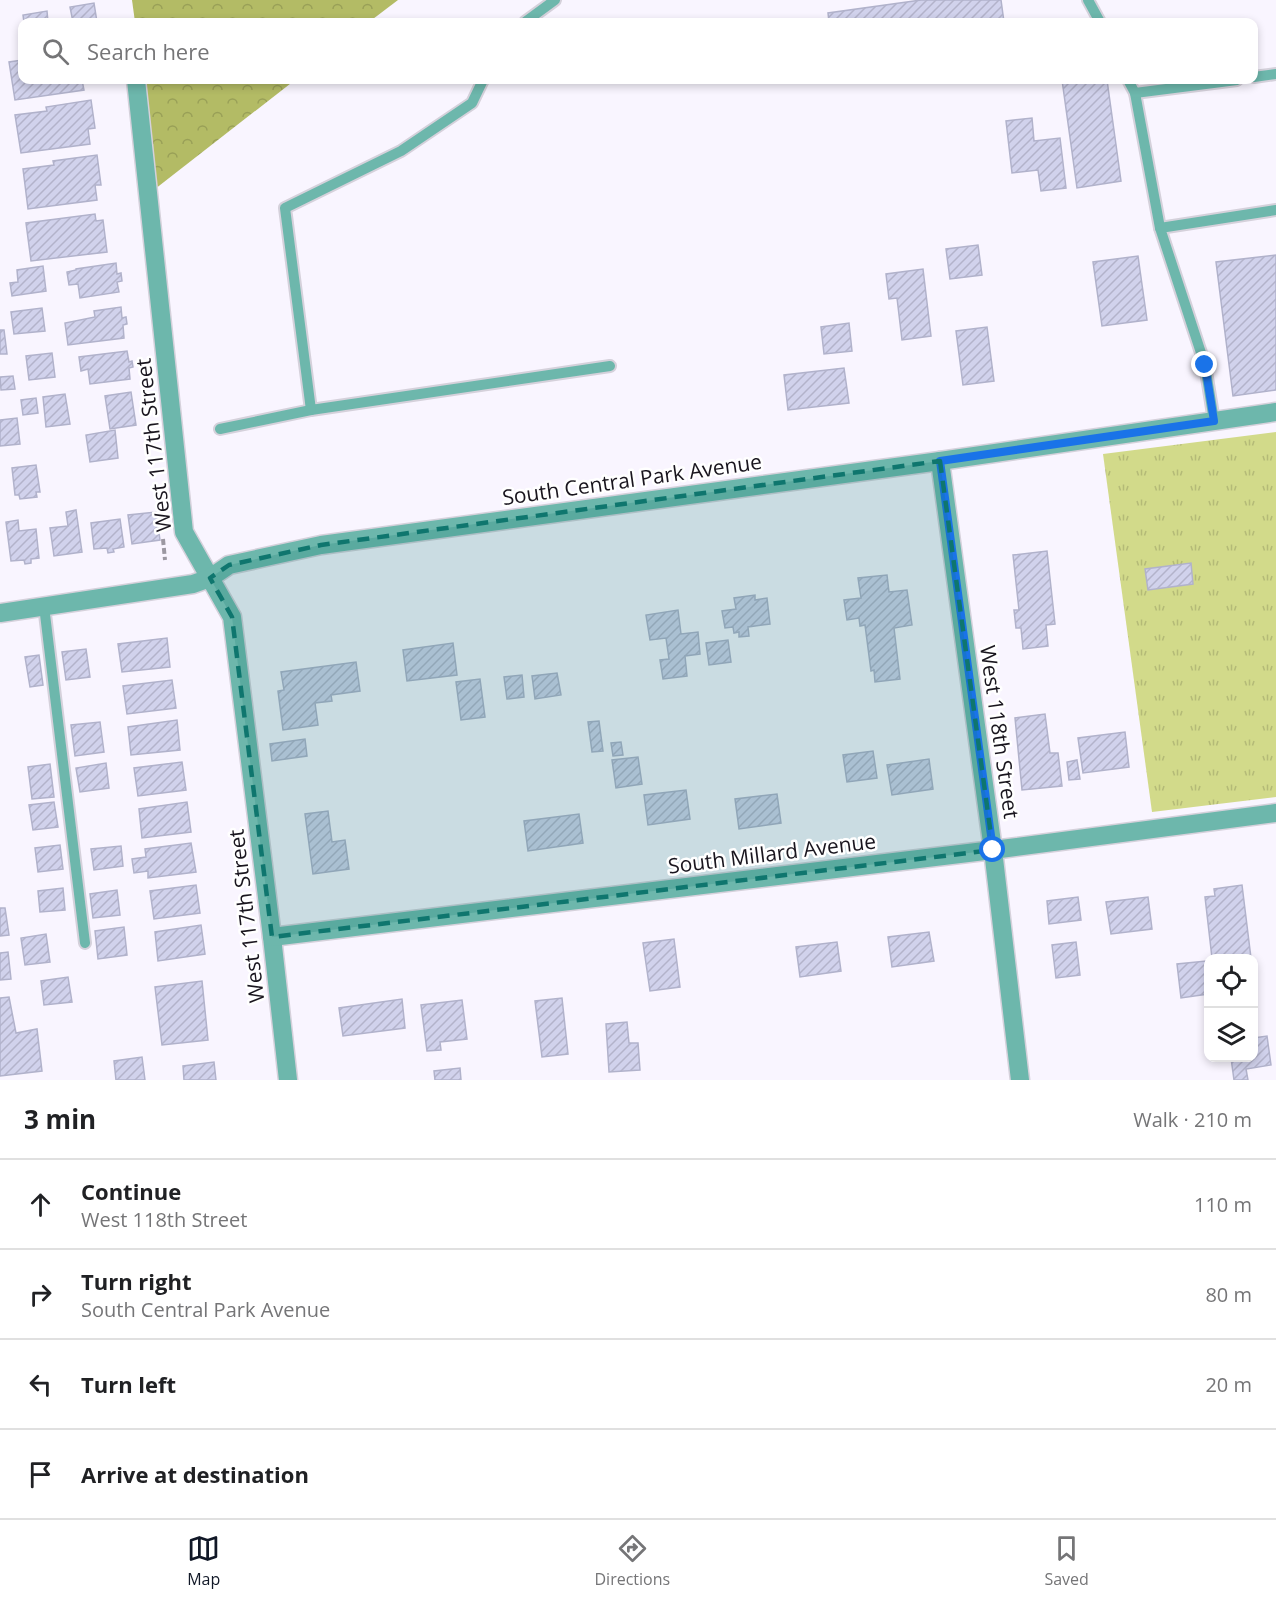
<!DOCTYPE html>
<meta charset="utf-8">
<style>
:root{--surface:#fff;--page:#f2f2f2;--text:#202124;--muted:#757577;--line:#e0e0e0;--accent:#111827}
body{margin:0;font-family:"Open Sans",sans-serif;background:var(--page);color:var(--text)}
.controls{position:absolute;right:18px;bottom:18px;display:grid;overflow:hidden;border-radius:12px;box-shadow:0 3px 9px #0003}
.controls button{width:54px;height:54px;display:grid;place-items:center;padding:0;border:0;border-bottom:2px solid var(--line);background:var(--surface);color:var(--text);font:30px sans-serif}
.stop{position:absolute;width:18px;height:18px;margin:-14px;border:4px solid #1a73e8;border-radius:50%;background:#fff}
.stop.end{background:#1a73e8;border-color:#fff;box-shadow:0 2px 6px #0008}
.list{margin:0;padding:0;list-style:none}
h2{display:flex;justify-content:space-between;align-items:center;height:78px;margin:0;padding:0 24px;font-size:26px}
h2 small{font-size:20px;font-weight:400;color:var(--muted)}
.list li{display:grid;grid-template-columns:39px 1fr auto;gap:18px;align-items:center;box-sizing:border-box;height:90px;padding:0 24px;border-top:2px solid var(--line)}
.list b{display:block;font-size:22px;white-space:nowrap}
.list p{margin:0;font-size:20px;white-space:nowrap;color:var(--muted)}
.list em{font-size:20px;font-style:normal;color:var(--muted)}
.icon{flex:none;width:33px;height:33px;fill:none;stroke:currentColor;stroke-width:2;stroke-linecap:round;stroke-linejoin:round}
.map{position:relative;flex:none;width:1276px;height:1080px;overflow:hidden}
.search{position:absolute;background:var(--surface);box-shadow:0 3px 9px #0003;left:18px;right:18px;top:18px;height:66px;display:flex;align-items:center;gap:15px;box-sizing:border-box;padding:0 21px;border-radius:12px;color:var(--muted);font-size:22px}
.sheet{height:438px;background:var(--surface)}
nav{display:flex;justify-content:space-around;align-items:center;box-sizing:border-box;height:84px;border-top:2px solid var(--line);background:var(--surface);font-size:16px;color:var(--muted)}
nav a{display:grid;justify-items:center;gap:3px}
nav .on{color:var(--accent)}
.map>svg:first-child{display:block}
.grass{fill:url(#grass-tufts)}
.forest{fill:url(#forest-crowns)}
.building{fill:url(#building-hatch);stroke:#b1b2cb;stroke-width:1.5}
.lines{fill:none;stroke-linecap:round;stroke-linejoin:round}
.service-casing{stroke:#d5d1db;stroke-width:14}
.minor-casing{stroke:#d5d1db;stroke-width:21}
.path{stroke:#9c98a2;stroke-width:4;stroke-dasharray:6 3;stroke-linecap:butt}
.service{stroke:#6db7ac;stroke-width:10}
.minor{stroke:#6db7ac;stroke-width:18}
.route{stroke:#1a73e8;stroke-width:8}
.marked{fill:#0f766e;fill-opacity:0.2;stroke:#0f766e;stroke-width:4.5;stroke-dasharray:12 8;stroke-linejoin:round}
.labels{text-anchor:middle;stroke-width:5;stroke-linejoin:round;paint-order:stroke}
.street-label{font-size:21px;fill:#19151e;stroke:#fff}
</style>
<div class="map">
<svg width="1276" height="1080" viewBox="0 0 1276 1080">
<defs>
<pattern id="grass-tufts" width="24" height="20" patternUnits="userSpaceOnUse" patternTransform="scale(1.5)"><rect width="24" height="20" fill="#d2da8a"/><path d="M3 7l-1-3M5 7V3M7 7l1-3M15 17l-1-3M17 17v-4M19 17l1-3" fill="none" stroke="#b4ba77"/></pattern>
<pattern id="forest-crowns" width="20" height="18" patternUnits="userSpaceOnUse" patternTransform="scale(1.5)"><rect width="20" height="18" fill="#b3bb65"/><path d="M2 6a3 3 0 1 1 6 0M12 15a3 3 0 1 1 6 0" fill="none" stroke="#99a057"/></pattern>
<pattern id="building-hatch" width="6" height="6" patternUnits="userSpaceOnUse" patternTransform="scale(1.5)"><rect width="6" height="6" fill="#d1d2ec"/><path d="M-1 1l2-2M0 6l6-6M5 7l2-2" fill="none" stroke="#b3b3ca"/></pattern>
</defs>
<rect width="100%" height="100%" fill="#f9f5ff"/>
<path class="grass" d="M1276,432V797L1152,812L1103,454Z"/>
<g class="forest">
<path d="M132,0H398L369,22H135Z"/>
<path d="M142,80H295L155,189Z"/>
</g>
<g class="building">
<path d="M921,0H1001L1004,22H829L828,13Z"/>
<path d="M94,3L97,22H73L70,7Z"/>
<path d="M47,11L48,22H24L23,15Z"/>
<path d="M22,60V80H82L84,90L15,100L9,62Z"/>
<path d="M1062,80H1107L1121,181L1077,188Z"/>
<path d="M91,100L95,128L88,129L90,144L21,153L15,115L47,111L46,107Z"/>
<path d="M1032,118L1034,141L1060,138L1066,188L1041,191L1038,170L1012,173L1006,121Z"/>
<path d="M97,155L101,185H95L97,200L28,209L23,169L54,165L53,161Z"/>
<path d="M95,214L96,221L103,220L107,252L31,261L26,223Z"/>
<path d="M978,245L982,275L950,279L946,249Z"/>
<path d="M1276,255V390L1233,396L1216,262Z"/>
<path d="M1138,256L1147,320L1102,326L1093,262Z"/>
<path d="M116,263L117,274L121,273L122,281L117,282L119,292L80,298L78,284L69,285L67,272L76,270V269Z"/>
<path d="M43,266L46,291L12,296L10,283L18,282L17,270Z"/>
<path d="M923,269L931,336L902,340L897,298L889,299L886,274Z"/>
<path d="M121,307L122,318L126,317L127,324L123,325L124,338L68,345L65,323L95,317L94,311Z"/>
<path d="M42,308L45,331L14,334L11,312Z"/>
<path d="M849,323L852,351L824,354L821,327Z"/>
<path d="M987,327L994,381L963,385L956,331Z"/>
<path d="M0,330H4L7,354H0Z"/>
<path d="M127,351L129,362L132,361L133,367L129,368L130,379L90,384L88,369L81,371L79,357Z"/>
<path d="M52,353L55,377L29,380L26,356Z"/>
<path d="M844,368L849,403L788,410L784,375Z"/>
<path d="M13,376L15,389L1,390L0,377Z"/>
<path d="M131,392L136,425L110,429L105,396Z"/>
<path d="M65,394L70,424L46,427L43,397Z"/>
<path d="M36,398L38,413L23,415L21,400Z"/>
<path d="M17,418L20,444L0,446V420Z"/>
<path d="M115,430L118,458L90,462L86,435Z"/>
<path d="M36,465L40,492H36L37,497L20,499L19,495H15L12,468Z"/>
<path d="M76,510L82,552L54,556L50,528L68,526L66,512Z"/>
<path d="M156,512L160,540L132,544L128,515Z"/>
<path d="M120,519L124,547L113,549L114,552L108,553L107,548L94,549L91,523Z"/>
<path d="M18,520L19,531L36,529L39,558L31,559V563L25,564L24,560L11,561L6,522Z"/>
<path d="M1047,551L1055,624L1046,625L1048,646L1023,649L1021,628H1016L1014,610H1019L1013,555Z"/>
<path d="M1191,563L1193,584L1148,590L1145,569Z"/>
<path d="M887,575L889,592L907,590L912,625L894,628L900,679L875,682L874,670L871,671L865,625L860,626L859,618L847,620L844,600L861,598L858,578Z"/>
<path d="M755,595V600L767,598L770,624L748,627L749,636L739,637V632L734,633L733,627L725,628L722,611L736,609L734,598Z"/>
<path d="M678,610L681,634L698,632L700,654L685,656L687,676L663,679L660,660L669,659L666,638L650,640L646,615Z"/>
<path d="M167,638L170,667L122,672L118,644Z"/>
<path d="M728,640L731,662L709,665L706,643Z"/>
<path d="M453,643L457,675L407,681L403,650Z"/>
<path d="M86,649L90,677L66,680L62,652Z"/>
<path d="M39,655L43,685L30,687L25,657Z"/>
<path d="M356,662L360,691L331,695L332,701L315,703L318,725L283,730L278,691L284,690L281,672Z"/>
<path d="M557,673L561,695L535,699L532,676Z"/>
<path d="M522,675L524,697L507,699L504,677Z"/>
<path d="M480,679L485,717L461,720L456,682Z"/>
<path d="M172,680L176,708L127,714L123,686Z"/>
<path d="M1045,714L1050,753H1058L1062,786L1022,790L1015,718Z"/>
<path d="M177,720L180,750L131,755L128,727Z"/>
<path d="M599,721L603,751L592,752L588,722Z"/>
<path d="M100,722L104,752L75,756L71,725Z"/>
<path d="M1125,732L1129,767L1083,773L1078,738Z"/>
<path d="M305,739L307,756L272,761L270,744Z"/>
<path d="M621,742L623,755L613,756L611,743Z"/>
<path d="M873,751L877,778L847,782L843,755Z"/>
<path d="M638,757L642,784L616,788L612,760Z"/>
<path d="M929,759L933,789L892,795L887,765Z"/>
<path d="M1077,760L1080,779L1069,780L1067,762Z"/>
<path d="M182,762L186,790L138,796L134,768Z"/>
<path d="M106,763L109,788L80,792L76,768Z"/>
<path d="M50,764L54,797L32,799L28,767Z"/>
<path d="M686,790L690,819L648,825L644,795Z"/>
<path d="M777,794L781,823L739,829L735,799Z"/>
<path d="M54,802L58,827L33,830L29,805Z"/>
<path d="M187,802L191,832L142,838L139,809Z"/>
<path d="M328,811L332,842L345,840L349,869L313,874L305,814Z"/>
<path d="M579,814L583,843L528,851L524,821Z"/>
<path d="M191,843L196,872L148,878V871L134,873L132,859L146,857L145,849Z"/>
<path d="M60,845L63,869L38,872L35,848Z"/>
<path d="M121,846L123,866L94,870L91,849Z"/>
<path d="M196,885L200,913L154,919L150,891Z"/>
<path d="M1242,885L1251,958H1212L1205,897L1215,896L1214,889Z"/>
<path d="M63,888L65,910L40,912L38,891Z"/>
<path d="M117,890L120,915L93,918L90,894Z"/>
<path d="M1078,897L1081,920L1049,924L1047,901Z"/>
<path d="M1148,897L1152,929L1111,934L1106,902Z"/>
<path d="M0,908H5L9,935L0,936Z"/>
<path d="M201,925L205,954L158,961L155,932Z"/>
<path d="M124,927L127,955L98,959L95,931Z"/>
<path d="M929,932L934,961L892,967L888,937Z"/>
<path d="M46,934L50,962L25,965L21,938Z"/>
<path d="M674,939L680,987L650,991L643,943Z"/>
<path d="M837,942L841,971L800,977L796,947Z"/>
<path d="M1076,942L1080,975L1056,978L1052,945Z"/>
<path d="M8,952L11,979L0,980V953Z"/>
<path d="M1206,961L1208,994L1181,998L1177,964Z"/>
<path d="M68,977L72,1002L44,1005L41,981Z"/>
<path d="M202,981L208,1040L162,1045L155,987Z"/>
<path d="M9,997L16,1033L37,1029L42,1071L0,1076V998Z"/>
<path d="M562,998L568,1054L542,1057L535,1001Z"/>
<path d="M402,999L405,1028L343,1036L339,1008Z"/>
<path d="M462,1000L467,1039L440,1042L441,1050L427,1051L421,1005Z"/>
<path d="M627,1022L629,1043H638L640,1070L609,1072L606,1024Z"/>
<path d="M1267,1036L1271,1065L1246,1069L1248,1080H1234L1231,1058H1254V1038Z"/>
<path d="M142,1057L145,1080H116L114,1061Z"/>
<path d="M214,1062L216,1080H184L183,1066Z"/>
<path d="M460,1068L461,1080H435L434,1071Z"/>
</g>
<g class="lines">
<g class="service-casing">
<g id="service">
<path d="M1088,0L1100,22"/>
<path d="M525,22L555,0"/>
<path d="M1254,77L1276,74"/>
<path d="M483,80L472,103L401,151L285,208L311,410L610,366"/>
<path d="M1128,80L1135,93L1160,228"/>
<path d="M1135,93L1237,80"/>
<path d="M1214,421L1205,365L1160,228L1276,210"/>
<path d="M220,429L311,410"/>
<path d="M44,606L85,943"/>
</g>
</g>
<g class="minor-casing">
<g id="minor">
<path d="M136,80L184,532L232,617L272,937L288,1080"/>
<path d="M940,461L993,850L1020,1080"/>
<path d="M0,613L193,584L210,578L229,565L321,545L940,461L1276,412"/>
<path d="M272,937L993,850L1276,813"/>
</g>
</g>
<path class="path" d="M163,539L165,560"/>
<use href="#service" class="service"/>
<use href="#minor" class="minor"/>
</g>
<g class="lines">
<path class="route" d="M993,850L940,461L1214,421L1205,365"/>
</g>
<path class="marked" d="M940,461L993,850L272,937L232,617L210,578L229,565L321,545Z"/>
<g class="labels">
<g class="street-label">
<text transform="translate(154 445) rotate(-97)" y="7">West 117th Street</text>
<text transform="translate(632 480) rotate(-8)" y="7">South Central Park Avenue</text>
<text transform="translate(999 732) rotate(82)" y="7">West 118th Street</text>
<text transform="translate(772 854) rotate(-7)" y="7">South Millard Avenue</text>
<text transform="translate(247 916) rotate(-97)" y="7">West 117th Street</text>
</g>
</g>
</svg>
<div class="controls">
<button><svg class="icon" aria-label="locate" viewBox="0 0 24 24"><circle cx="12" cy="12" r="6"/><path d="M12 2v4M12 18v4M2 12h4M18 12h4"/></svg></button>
<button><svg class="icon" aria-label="layers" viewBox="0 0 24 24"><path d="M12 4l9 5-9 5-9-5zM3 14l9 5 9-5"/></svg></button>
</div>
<div class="stop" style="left:993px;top:850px"></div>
<div class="stop end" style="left:1205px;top:365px"></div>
<div class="search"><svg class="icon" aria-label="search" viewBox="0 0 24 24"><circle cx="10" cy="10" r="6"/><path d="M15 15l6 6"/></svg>Search here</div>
</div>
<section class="sheet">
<h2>3 min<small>Walk · 210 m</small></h2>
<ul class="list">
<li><svg class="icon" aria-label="ahead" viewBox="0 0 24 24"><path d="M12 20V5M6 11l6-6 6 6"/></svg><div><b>Continue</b><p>West 118th Street</p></div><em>110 m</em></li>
<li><svg class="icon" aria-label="right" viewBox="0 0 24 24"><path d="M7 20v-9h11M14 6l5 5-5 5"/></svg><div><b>Turn right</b><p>South Central Park Avenue</p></div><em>80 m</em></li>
<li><svg class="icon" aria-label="left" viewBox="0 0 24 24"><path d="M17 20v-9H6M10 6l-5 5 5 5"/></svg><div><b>Turn left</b></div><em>20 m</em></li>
<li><svg class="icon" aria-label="arrive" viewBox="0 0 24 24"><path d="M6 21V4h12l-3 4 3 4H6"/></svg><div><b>Arrive at destination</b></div></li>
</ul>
</section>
<nav>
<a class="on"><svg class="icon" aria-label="map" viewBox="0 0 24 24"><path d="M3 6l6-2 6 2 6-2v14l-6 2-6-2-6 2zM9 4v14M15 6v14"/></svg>Map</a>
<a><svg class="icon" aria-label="directions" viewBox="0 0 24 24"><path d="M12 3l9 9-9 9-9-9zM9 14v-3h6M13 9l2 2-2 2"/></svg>Directions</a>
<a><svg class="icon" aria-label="saved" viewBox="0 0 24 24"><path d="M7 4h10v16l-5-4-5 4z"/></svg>Saved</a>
</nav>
